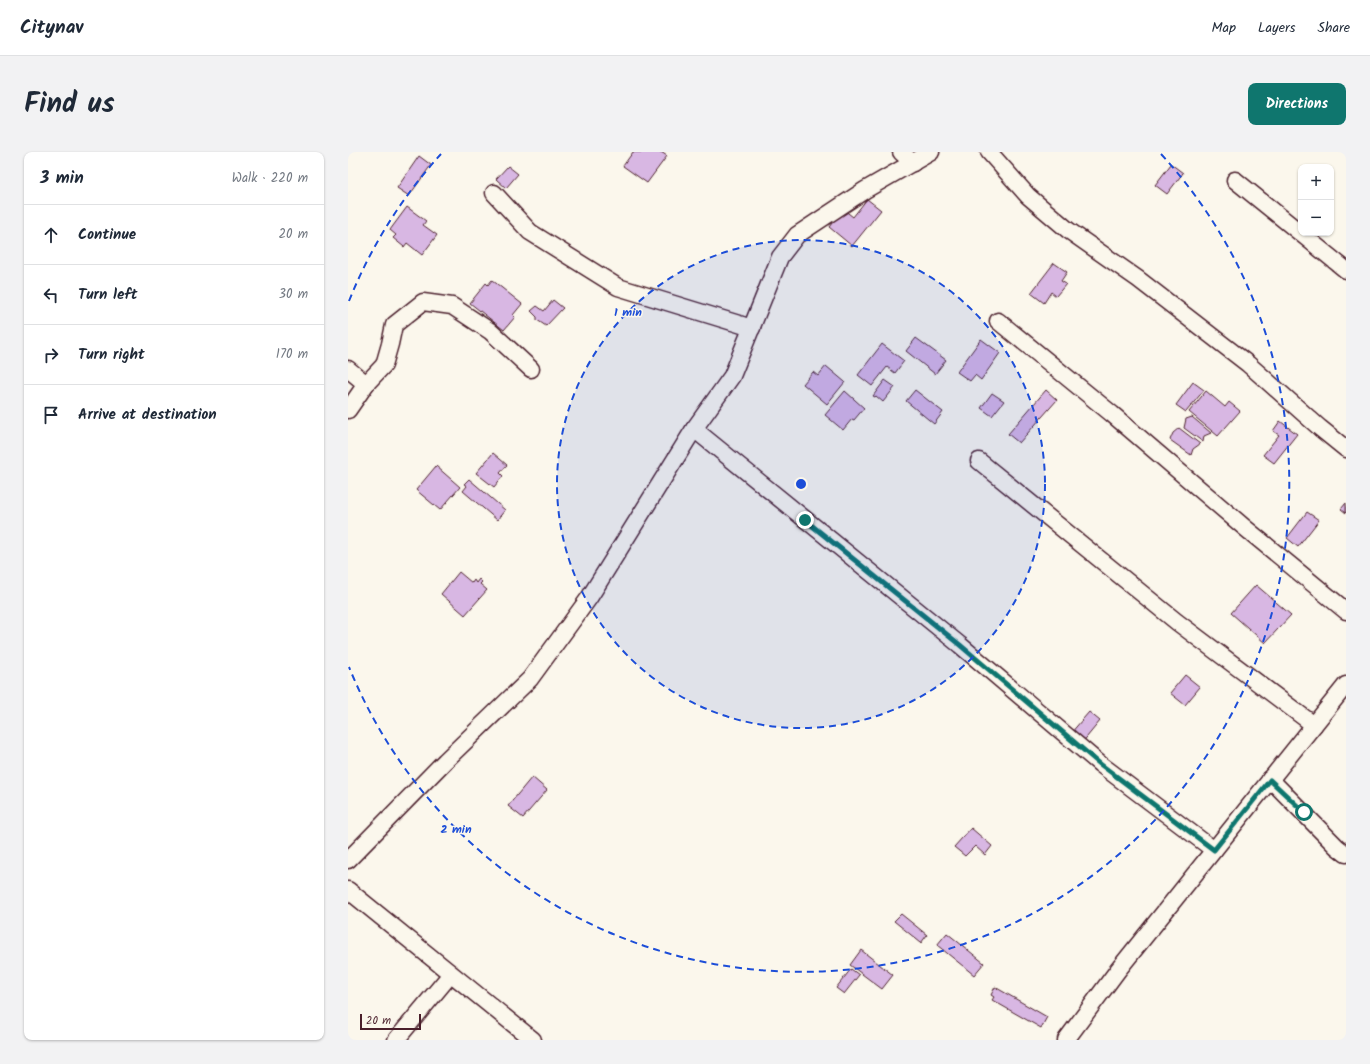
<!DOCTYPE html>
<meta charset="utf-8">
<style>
:root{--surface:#fff;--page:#f2f2f3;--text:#1f2937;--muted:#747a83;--line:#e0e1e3;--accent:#0f766e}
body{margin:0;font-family:Kalam,sans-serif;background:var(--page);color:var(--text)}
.controls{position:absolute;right:12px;top:12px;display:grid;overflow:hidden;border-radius:8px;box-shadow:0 1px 3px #0004}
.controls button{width:36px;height:36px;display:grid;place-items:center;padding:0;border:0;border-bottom:1px solid var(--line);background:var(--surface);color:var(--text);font:20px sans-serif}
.scale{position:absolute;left:12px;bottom:10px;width:61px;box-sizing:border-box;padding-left:4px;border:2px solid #4a1f2b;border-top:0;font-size:11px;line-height:14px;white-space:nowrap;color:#4a1f2b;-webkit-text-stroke:3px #fbf7ec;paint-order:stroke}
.stop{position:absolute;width:12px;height:12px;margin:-9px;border:3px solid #0f766e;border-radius:50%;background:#fff}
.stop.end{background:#0f766e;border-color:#fff;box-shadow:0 1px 4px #0008}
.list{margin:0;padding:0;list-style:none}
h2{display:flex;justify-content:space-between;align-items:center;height:52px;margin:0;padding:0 16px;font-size:17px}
h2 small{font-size:13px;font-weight:400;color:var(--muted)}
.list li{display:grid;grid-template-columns:26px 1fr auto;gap:12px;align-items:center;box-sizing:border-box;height:60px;padding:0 16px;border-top:1px solid var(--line)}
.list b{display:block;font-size:15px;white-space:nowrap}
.list em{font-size:13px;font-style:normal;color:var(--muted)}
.icon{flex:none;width:22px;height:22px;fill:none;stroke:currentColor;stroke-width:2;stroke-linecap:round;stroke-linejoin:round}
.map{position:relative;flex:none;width:998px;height:888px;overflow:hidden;border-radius:8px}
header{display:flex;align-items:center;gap:24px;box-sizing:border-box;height:56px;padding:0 20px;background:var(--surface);border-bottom:1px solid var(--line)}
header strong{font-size:19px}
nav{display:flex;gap:22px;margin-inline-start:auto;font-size:14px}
.intro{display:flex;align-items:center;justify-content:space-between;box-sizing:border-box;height:96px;padding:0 24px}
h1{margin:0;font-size:28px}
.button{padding:10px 18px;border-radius:8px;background:var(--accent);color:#fff;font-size:14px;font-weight:700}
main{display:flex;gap:24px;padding:0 24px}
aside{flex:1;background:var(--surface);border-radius:8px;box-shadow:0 1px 3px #0004}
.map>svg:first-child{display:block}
.building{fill:#d8b7e3;stroke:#4a1f2b}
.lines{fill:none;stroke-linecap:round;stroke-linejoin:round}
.minor-casing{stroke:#4a1f2b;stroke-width:19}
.minor{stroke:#fbf7ec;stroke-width:16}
.route{stroke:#0f766e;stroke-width:5}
.ring{fill:none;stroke:#1d4ed8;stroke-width:2;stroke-dasharray:7 5}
.centre{fill:#1d4ed8;stroke:#fbf7ec;stroke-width:2}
.ring-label{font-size:12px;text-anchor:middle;font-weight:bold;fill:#1d4ed8;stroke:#fbf7ec;stroke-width:3;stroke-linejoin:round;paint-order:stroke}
</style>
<header>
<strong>Citynav</strong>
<nav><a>Map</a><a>Layers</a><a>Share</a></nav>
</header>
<div class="intro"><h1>Find us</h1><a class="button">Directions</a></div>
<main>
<aside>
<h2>3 min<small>Walk · 220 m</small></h2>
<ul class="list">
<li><svg class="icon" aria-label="ahead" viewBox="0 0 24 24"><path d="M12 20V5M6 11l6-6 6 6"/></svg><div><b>Continue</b></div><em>20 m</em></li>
<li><svg class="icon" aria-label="left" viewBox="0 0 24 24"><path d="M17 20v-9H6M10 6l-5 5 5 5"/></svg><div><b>Turn left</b></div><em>30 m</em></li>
<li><svg class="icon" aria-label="right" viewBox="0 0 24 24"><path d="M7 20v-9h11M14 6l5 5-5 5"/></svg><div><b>Turn right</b></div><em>170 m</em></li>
<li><svg class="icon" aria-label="arrive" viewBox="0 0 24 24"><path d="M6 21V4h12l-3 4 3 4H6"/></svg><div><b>Arrive at destination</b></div></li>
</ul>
</aside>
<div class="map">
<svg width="998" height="888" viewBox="0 0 998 888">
<rect width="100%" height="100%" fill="#fbf7ec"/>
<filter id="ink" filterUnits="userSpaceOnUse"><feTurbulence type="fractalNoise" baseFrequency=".025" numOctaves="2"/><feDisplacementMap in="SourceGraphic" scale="8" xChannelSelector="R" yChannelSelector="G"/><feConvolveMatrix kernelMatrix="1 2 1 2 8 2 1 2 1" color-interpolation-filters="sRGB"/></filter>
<g filter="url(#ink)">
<g class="building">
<path d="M285,0H313L319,4L299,31L275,14Z"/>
<path d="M71,4L83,13L61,44L49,36Z"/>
<path d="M823,12L835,21L819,42L807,33Z"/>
<path d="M160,14L170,22L158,36L148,27Z"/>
<path d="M519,47L533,58L504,94L481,75L495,57L505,65Z"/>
<path d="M59,55L78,69L75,73L89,83L74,103L59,91L56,95L45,86L48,83L42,78Z"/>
<path d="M706,111L719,120L713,129L718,132L708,144L703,140L696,151L683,141Z"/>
<path d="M144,128L174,152L165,163L167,165L156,178L122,151L138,131L140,133Z"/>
<path d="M205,148L215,156L198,174L189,168V165L183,159L189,154L196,159Z"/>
<path d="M568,186L598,208L587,222L558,199Z"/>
<path d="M633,187L652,201L633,228L627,223L622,229L609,220Z"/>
<path d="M534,192L556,209L547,221L539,215L524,234L510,223Z"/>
<path d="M478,214L497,230L479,252L455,232L465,220L470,224Z"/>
<path d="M537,228L547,235L535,250L528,244L527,245L525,244Z"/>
<path d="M845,230L856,238L838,260L828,253Z"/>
<path d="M567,238L595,260L586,272L558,249Z"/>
<path d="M698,238L709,248L671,291L660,282Z"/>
<path d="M497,239L516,256L506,268L504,267L495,278L477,263Z"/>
<path d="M858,239L877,255L881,250L892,259L870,284L841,260Z"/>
<path d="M644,241L656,249L644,264L633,256Z"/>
<path d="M844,265L863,281L856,284L855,290L836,276L838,267Z"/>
<path d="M932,269L949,282L926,311L915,303L931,283L925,279Z"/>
<path d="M831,276L852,292L845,297L843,303L822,288L825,281Z"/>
<path d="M145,301L159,313L152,321L155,324L146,335L128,321Z"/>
<path d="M88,314L112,335L92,358L68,338Z"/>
<path d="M121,327L157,358L149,368L115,339L119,334L116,332Z"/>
<path d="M998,351V361L993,357Z"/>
<path d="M959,360L971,368L950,395L939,386Z"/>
<path d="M111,420L124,431L126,428L128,431L131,427L134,430L132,432L139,438L117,463L93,442Z"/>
<path d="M908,433L943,463L917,491L883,461Z"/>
<path d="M837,523L852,535L837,553L822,541Z"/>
<path d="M741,560L752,569L734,591L722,582Z"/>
<path d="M184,625L199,638L175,666L160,654Z"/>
<path d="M623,676L644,694L637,703L627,694L617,704L606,695Z"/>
<path d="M553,762L579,783L573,791L546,769Z"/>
<path d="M599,781L636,811L626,823L589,793Z"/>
<path d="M513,798L545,823L534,837L502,813Z"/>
<path d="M503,817L511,823L496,842L488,836Z"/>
<path d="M647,835L699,865L693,876L644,848L646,845L643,843Z"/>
</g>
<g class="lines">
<g class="minor-casing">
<g id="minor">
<path d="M553,0L565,11"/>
<path d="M641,0L680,44L720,78L790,127L900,212L972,276L998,297"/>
<path d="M887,28L998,118"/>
<path d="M146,41L182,80L270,135L404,176"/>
<path d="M650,169L764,262L896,375L998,459"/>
<path d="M0,217L18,232"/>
<path d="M0,258L18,232L36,213L42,192L46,173L75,150L104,154L142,179L183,217"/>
<path d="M346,277L612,493L752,612L866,698"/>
<path d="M631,309L829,470L966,573"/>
<path d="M922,627L989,695L998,702"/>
<path d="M0,708L97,609L182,527L241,446L346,277L384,224L432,105L449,83L517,38L583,0"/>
<path d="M0,738L185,888"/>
<path d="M48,888L103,822"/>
<path d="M718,888L770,818L998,533"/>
</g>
</g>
<use href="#minor" class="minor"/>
</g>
</g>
<g class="lines" filter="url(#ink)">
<path class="route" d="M457,368L612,493L752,612L866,698L922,628L956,660"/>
</g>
<circle cx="453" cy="332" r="244" fill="#1d4ed8" fill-opacity=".12"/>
<g class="ring">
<circle cx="453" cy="332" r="244"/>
<path d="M1 149A488 488 0 0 1 93 2M813 2A488 488 0 1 1 1 515"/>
</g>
<circle cx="453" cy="332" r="6" class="centre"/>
<g class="ring-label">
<text x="280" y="164">1 min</text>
<text x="108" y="681">2 min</text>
</g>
</svg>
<div class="controls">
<button>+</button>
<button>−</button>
</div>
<div class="scale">20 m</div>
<div class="stop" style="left:956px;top:660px"></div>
<div class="stop end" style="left:457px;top:368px"></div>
</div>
</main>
